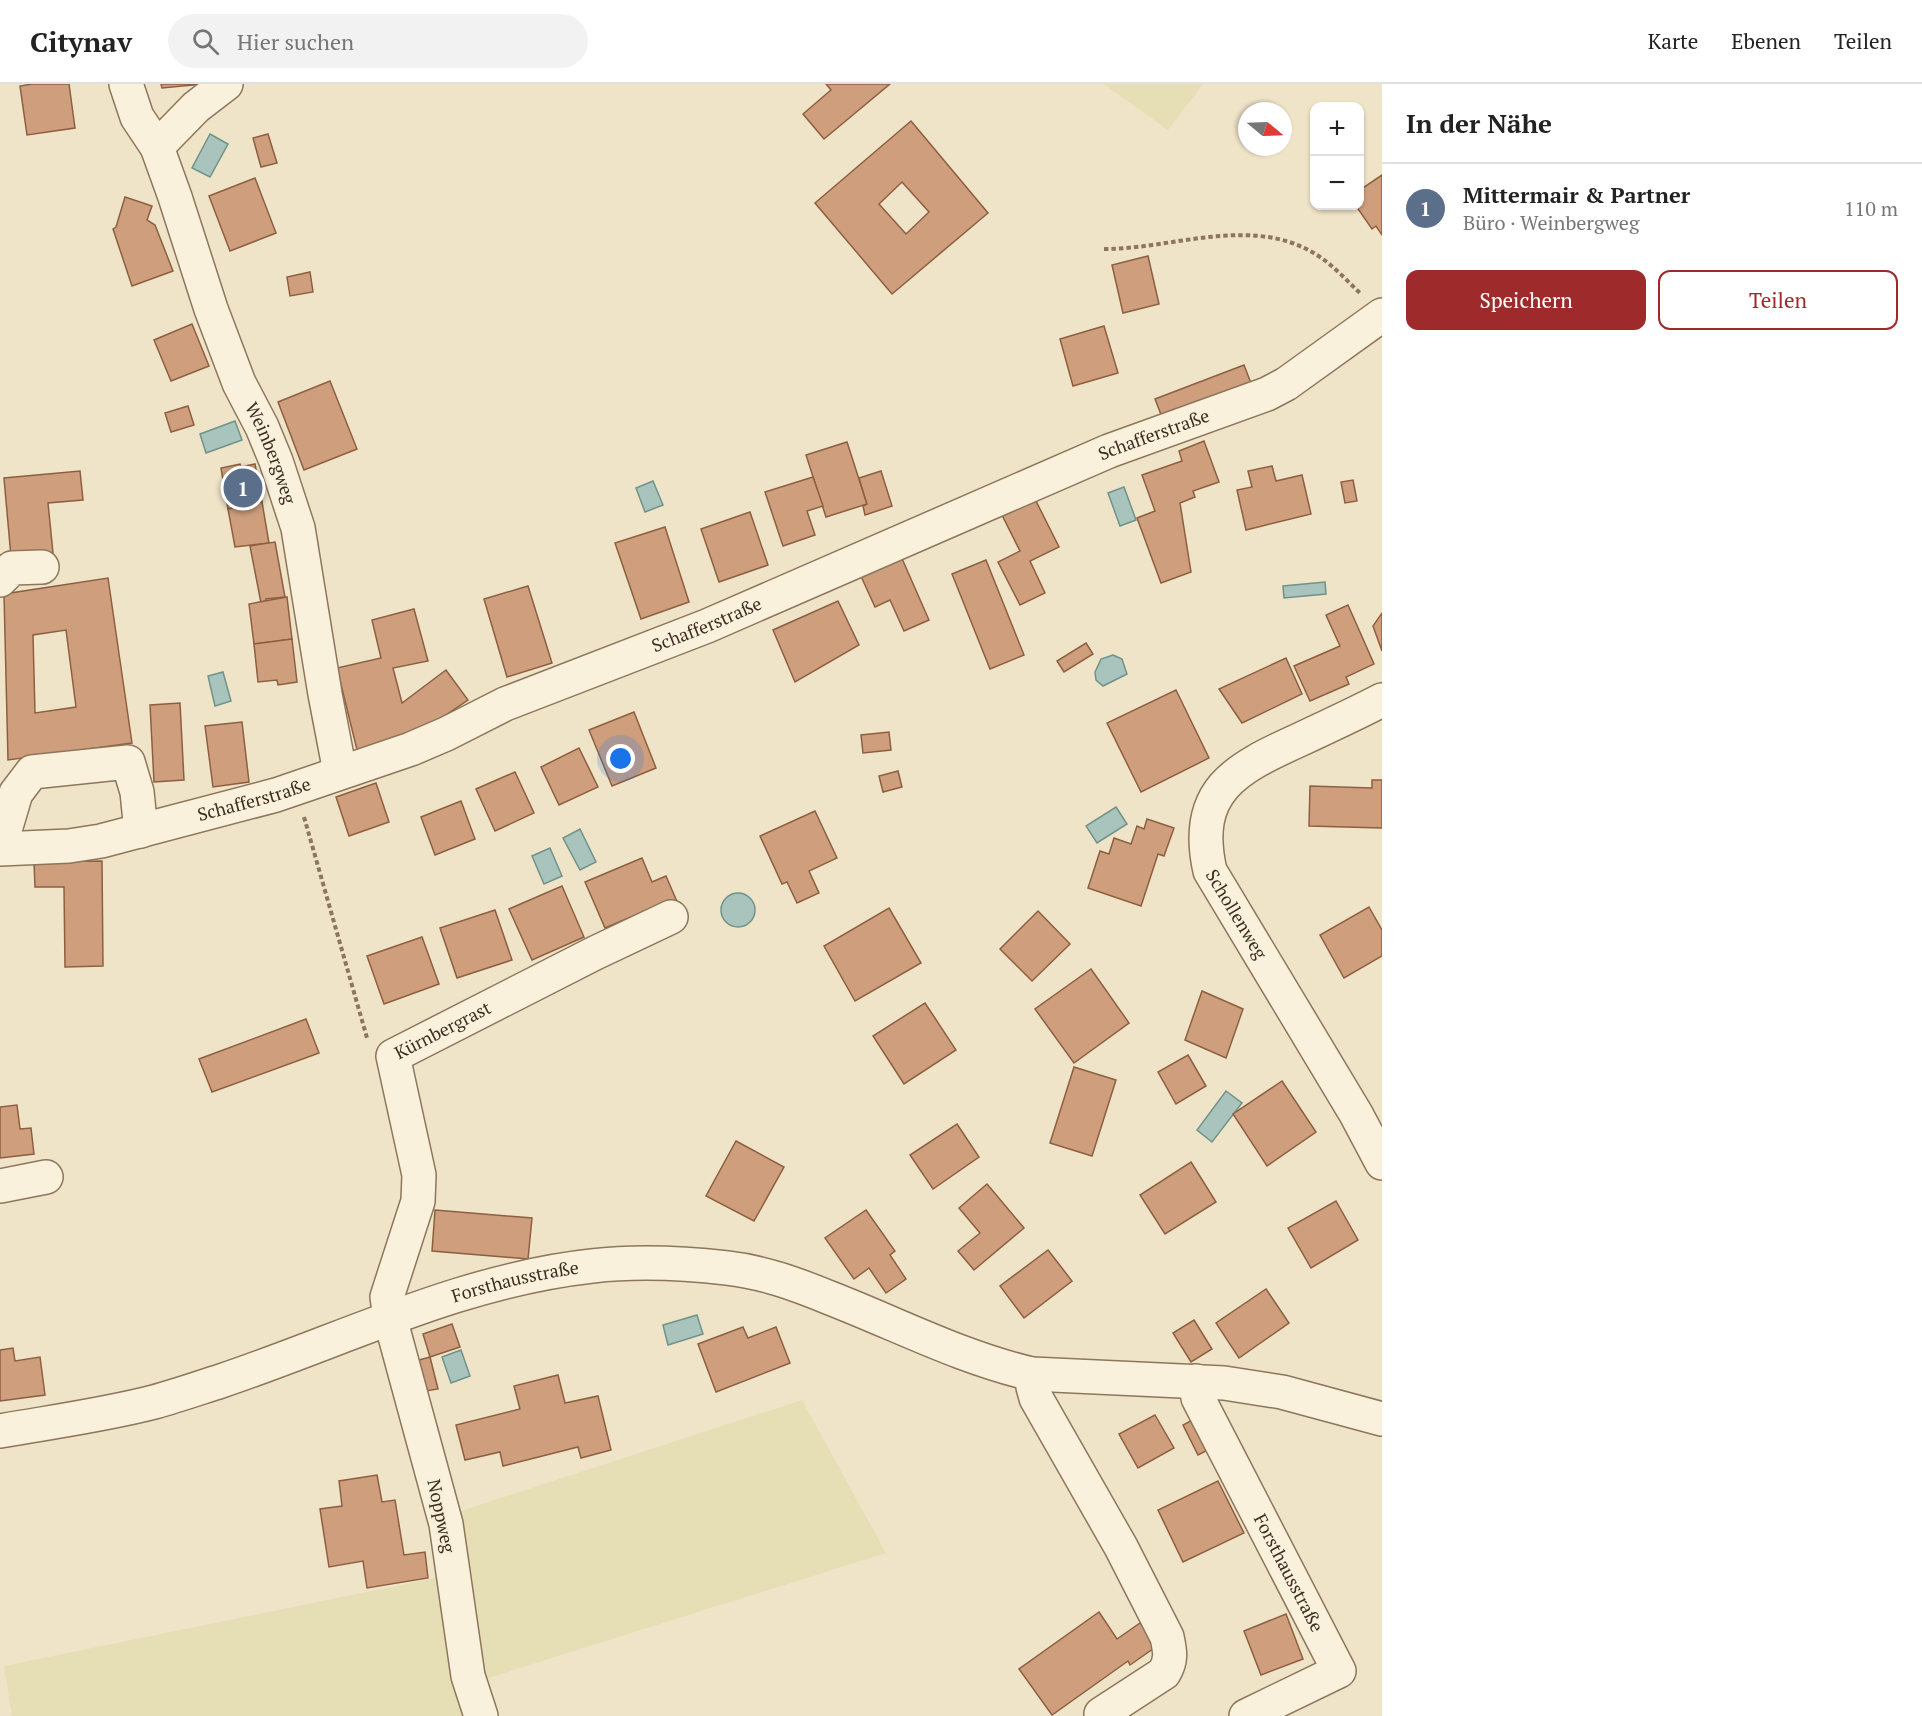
<!DOCTYPE html>
<html lang="de">
<meta charset="utf-8">
<style>
:root{--surface:#fff;--page:#f2f2f2;--text:#222;--muted:#767676;--line:#e0e0e0;--accent:#9e2a2b}
body{margin:0;font-family:"PT Serif",serif;background:var(--page);color:var(--text)}
.controls{position:absolute;right:18px;top:18px;display:grid;overflow:hidden;border-radius:12px;box-shadow:0 2px 4px #0004}
.controls button{width:54px;height:54px;display:grid;place-items:center;padding:0;border:0;border-bottom:2px solid var(--line);background:var(--surface);color:var(--text);font:30px sans-serif}
.compass{position:absolute;left:1238px;top:18px;width:54px;height:54px;border-radius:50%;background:var(--surface);box-shadow:0 2px 4px #0004;rotate:109deg}
.you{position:absolute;left:621px;top:675px;width:21px;height:21px;margin:-15px;border:4px solid #fff;border-radius:50%;background:#1a73e8;box-shadow:0 0 0 9px #1a73e833}
.badge{display:grid;place-items:center;width:39px;height:39px;border-radius:50%;background:var(--accent);color:#fff;font-size:20px;font-weight:700}
.pin{position:absolute;translate:-50% -50%;border:3px solid #fff;box-shadow:0 2px 6px #0006}
.list{margin:0;padding:0;list-style:none}
h2{display:flex;justify-content:space-between;align-items:center;height:78px;margin:0;padding:0 24px;font-size:26px}
h2 small{font-size:20px;font-weight:400;color:var(--muted)}
.list li{display:grid;grid-template-columns:39px 1fr auto;gap:18px;align-items:center;box-sizing:border-box;height:90px;padding:0 24px;border-top:2px solid var(--line)}
.list b{display:block;font-size:22px;white-space:nowrap}
.list p{margin:0;font-size:20px;white-space:nowrap;color:var(--muted)}
.list em{font-size:20px;font-style:normal;color:var(--muted)}
.actions{display:flex;gap:12px;padding:18px 24px}
.actions a{flex:1;padding:14px 0;border:2px solid var(--accent);border-radius:12px;text-align:center;font-size:21px;color:var(--accent)}
.actions .main{background:var(--accent);color:#fff}
.icon{flex:none;width:33px;height:33px;fill:none;stroke:currentColor;stroke-width:2;stroke-linecap:round;stroke-linejoin:round}
.map{position:relative;flex:none;width:1382px;height:1632px;overflow:hidden}
header{display:flex;align-items:center;gap:36px;box-sizing:border-box;height:84px;padding:0 30px;background:var(--surface);border-bottom:2px solid var(--line)}
header strong{font-size:28px}
nav{display:flex;gap:33px;margin-inline-start:auto;font-size:21px}
.search{width:420px;height:54px;background:var(--page);display:flex;align-items:center;gap:15px;box-sizing:border-box;padding:0 21px;border-radius:33px;color:var(--muted);font-size:22px}
main{display:flex}
aside{flex:1;background:var(--surface)}
.map>svg:first-child{display:block}
.farmland{fill:#e6deb5}
.water{fill:#a9c4bc;stroke:#6f938a;stroke-width:1.5}
.building{fill:#cf9f7d;stroke:#8d5f41;stroke-width:1.5;fill-rule:evenodd}
.lines{fill:none;stroke-linecap:round;stroke-linejoin:round}
.minor-casing{stroke:#8d765c;stroke-width:36}
.path{stroke:#8d765c;stroke-width:4;stroke-dasharray:4.5 3;stroke-linecap:butt}
.minor{stroke:#faf1dc;stroke-width:33}
.labels{text-anchor:middle;stroke-width:4.5;stroke-linejoin:round;paint-order:stroke}
.street-label{font-size:18px;fill:#3d2e20;stroke:#f7eed8}
</style>
<header>
<strong>Citynav</strong>
<div class="search"><svg class="icon" aria-label="search" viewBox="0 0 24 24"><circle cx="10" cy="10" r="6"/><path d="M15 15l6 6"/></svg>Hier suchen</div>
<nav><a>Karte</a><a>Ebenen</a><a>Teilen</a></nav>
</header>
<main>
<div class="map">
<svg width="1382" height="1632" viewBox="0 0 1382 1632">
<rect width="100%" height="100%" fill="#f0e4c8"/>
<g class="farmland">
<path d="M1104,0H1203L1168,46Z"/>
<path d="M802,1316L886,1469L482,1596L455,1429Z"/>
<path d="M440,1493L471,1632H12L4,1582Z"/>
</g>
<g class="water">
<path d="M210,50L228,60L210,93L192,84Z"/>
<path d="M235,337L242,356L206,369L200,350Z"/>
<path d="M653,397L663,421L645,428L636,404Z"/>
<path d="M1124,403L1136,436L1120,442L1108,409Z"/>
<path d="M1325,498L1326,510L1284,514L1283,502Z"/>
<path d="M1113,571L1122,575L1127,590L1103,602L1096,596L1095,588L1101,575Z"/>
<path d="M223,588L231,617L215,622L208,592Z"/>
<path d="M1116,723L1127,740L1097,759L1086,742Z"/>
<path d="M580,745L596,778L580,786L563,754Z"/>
<path d="M550,764L562,792L544,800L532,772Z"/>
<circle cx="738" cy="826" r="17"/>
<path d="M1226,1007L1242,1019L1212,1058L1197,1046Z"/>
<path d="M697,1231L703,1250L668,1261L663,1241Z"/>
<path d="M461,1266L470,1292L451,1299L442,1273Z"/>
</g>
<g class="building">
<path d="M32,0H69L75,44L27,51L20,2Z"/>
<path d="M161,0H204L162,4Z"/>
<path d="M826,0H890L824,55L803,30L831,6Z"/>
<path d="M911,37L988,129L892,210L815,119ZM902,98L929,128L906,150L879,120Z"/>
<path d="M268,50L277,79L261,83L253,54Z"/>
<path d="M1382,91V151L1376,142L1372,145L1356,122H1360V106Z"/>
<path d="M255,94L276,149L230,167L209,112Z"/>
<path d="M125,113L152,122L147,136L155,141L173,187L132,202L113,145L116,143Z"/>
<path d="M1148,172L1159,220L1123,229L1112,181Z"/>
<path d="M310,188L313,208L290,212L287,193Z"/>
<path d="M192,240L209,282L171,297L154,256Z"/>
<path d="M1104,242L1118,289L1073,302L1060,255Z"/>
<path d="M1244,281L1254,307L1165,341L1155,315Z"/>
<path d="M330,297L357,365L304,386L278,318Z"/>
<path d="M188,322L194,341L171,348L165,329Z"/>
<path d="M1204,357L1219,398L1193,407L1195,413L1180,419L1191,488L1161,499L1137,434L1155,427L1142,391L1182,377L1179,367Z"/>
<path d="M847,358L867,420L826,433L806,371Z"/>
<path d="M240,380L241,383L255,380L262,418L228,425L221,384Z"/>
<path d="M1272,382L1276,397L1302,391L1311,430L1246,446L1237,406L1252,403L1248,387Z"/>
<path d="M80,387L83,416L48,419L53,469L11,473L4,394Z"/>
<path d="M881,387L892,422L865,431L863,422L867,420L859,394Z"/>
<path d="M813,393L823,422L807,427L815,451L783,462L765,408Z"/>
<path d="M1353,396L1357,417L1345,419L1341,398Z"/>
<path d="M1033,411L1059,463L1030,477L1045,509L1020,521L998,478L1020,467L1000,427Z"/>
<path d="M262,418L269,459L235,463L228,425Z"/>
<path d="M750,428L768,481L719,498L701,445Z"/>
<path d="M665,443L689,518L641,535L615,459Z"/>
<path d="M275,458L285,513L266,515L267,518L261,519L250,462Z"/>
<path d="M900,470L929,536L904,547L890,516L875,523L859,488Z"/>
<path d="M986,476L1024,571L990,585L952,490Z"/>
<path d="M108,494L132,659L8,676L4,510ZM66,546L76,623L35,629L33,551Z"/>
<path d="M528,502L552,579L507,593L484,515Z"/>
<path d="M287,513L292,555L254,560L249,520Z"/>
<path d="M838,517L859,561L795,598L773,546Z"/>
<path d="M1348,521L1374,580L1346,593L1349,600L1310,617L1294,582L1340,562L1326,531Z"/>
<path d="M414,525L428,577L393,584L402,619L446,586L468,616L410,655L359,674L337,584L381,574L372,536Z"/>
<path d="M1382,529V567L1373,542Z"/>
<path d="M292,555L297,598L278,601L277,596L258,598L254,560Z"/>
<path d="M1086,559L1093,570L1064,588L1057,577Z"/>
<path d="M1286,574L1302,610L1242,639L1219,605Z"/>
<path d="M1176,606L1209,674L1141,708L1107,639Z"/>
<path d="M180,619L184,696L154,698L150,621Z"/>
<path d="M634,628L656,684L612,702L589,646Z"/>
<path d="M242,638L249,698L213,703L205,642Z"/>
<path d="M889,648L891,666L863,669L861,651Z"/>
<path d="M579,664L598,703L559,721L541,683Z"/>
<path d="M898,687L902,703L883,708L879,692Z"/>
<path d="M515,688L534,729L495,747L476,705Z"/>
<path d="M1372,696H1382V744L1309,742L1310,702L1372,704Z"/>
<path d="M376,699L389,738L349,752L336,713Z"/>
<path d="M461,717L475,755L435,771L421,733Z"/>
<path d="M815,727L837,774L809,787L819,809L797,819L787,798L782,800L760,752Z"/>
<path d="M1147,735L1174,744L1164,772L1158,770L1141,822L1088,804L1100,767L1109,770L1114,754L1131,760L1137,742L1144,745Z"/>
<path d="M642,774L652,798L666,792L678,820L645,827L605,844L585,798Z"/>
<path d="M102,777L103,882L65,883L64,803H35L34,778Z"/>
<path d="M562,802L584,853L532,876L509,825Z"/>
<path d="M1369,823L1382,846V872L1344,894L1320,851Z"/>
<path d="M889,824L921,879L855,917L824,862Z"/>
<path d="M495,826L512,876L457,894L440,844Z"/>
<path d="M1038,827L1070,860L1032,897L1000,865Z"/>
<path d="M422,853L439,900L384,920L367,872Z"/>
<path d="M1091,885L1129,939L1074,979L1035,925Z"/>
<path d="M1202,907L1243,925L1226,974L1185,956Z"/>
<path d="M925,919L956,966L904,1000L873,952Z"/>
<path d="M306,935L319,969L212,1008L199,975Z"/>
<path d="M1188,971L1206,1002L1176,1020L1158,988Z"/>
<path d="M1074,983L1116,996L1092,1072L1050,1059Z"/>
<path d="M1282,997L1316,1048L1267,1082L1233,1030Z"/>
<path d="M17,1021L20,1045L31,1044L34,1070L0,1074V1023Z"/>
<path d="M957,1040L979,1073L933,1105L910,1071Z"/>
<path d="M736,1057L784,1083L754,1137L706,1112Z"/>
<path d="M1191,1078L1216,1118L1165,1150L1140,1111Z"/>
<path d="M987,1100L1024,1144L974,1186L958,1167L980,1149L959,1124Z"/>
<path d="M1336,1117L1358,1156L1311,1184L1288,1144Z"/>
<path d="M435,1126L532,1134L528,1175L432,1167Z"/>
<path d="M866,1126L895,1167L890,1171L906,1195L886,1209L869,1184L854,1195L825,1154Z"/>
<path d="M1048,1166L1072,1197L1024,1234L1000,1202Z"/>
<path d="M1266,1205L1289,1239L1239,1274L1216,1239Z"/>
<path d="M1194,1236L1212,1265L1191,1278L1173,1249Z"/>
<path d="M452,1240L460,1263L430,1273L423,1250Z"/>
<path d="M743,1243L748,1254L776,1243L790,1279L716,1308L698,1260Z"/>
<path d="M13,1264L15,1277L40,1273L45,1311L0,1317V1266Z"/>
<path d="M430,1273L438,1305L426,1307L419,1276Z"/>
<path d="M558,1291L565,1319L598,1312L611,1366L581,1374L578,1363L503,1382L500,1368L465,1376L456,1341L520,1325L514,1302Z"/>
<path d="M1155,1331L1174,1364L1138,1384L1119,1350Z"/>
<path d="M1198,1333L1214,1363L1198,1371L1183,1341Z"/>
<path d="M377,1391L382,1418L395,1416L404,1471L425,1468L428,1494L367,1504L363,1477L329,1483L320,1425L342,1422L339,1397Z"/>
<path d="M1218,1397L1244,1449L1183,1478L1158,1426Z"/>
<path d="M1099,1528L1117,1555L1140,1539L1157,1562L1130,1581L1128,1577L1052,1631L1019,1585Z"/>
<path d="M1286,1530L1303,1575L1261,1591L1244,1547Z"/>
</g>
<g class="lines">
<g class="minor-casing">
<g id="minor">
<path id="s1" d="M126,0L137,33L157,63L175,113L211,225L239,299L262,343L276,377L298,444L325,610L340,688"/>
<path d="M157,63L196,23L226,0"/>
<path d="M0,496L12,484L42,483"/>
<path id="s2" d="M1382,616C1355,630 1327,643 1299,656C1235,685 1192,707 1210,787L1356,1030L1382,1079"/>
<path d="M0,763L16,709L32,688L128,678L137,708L141,747"/>
<path id="s3" d="M0,765L69,762L101,757L276,711L411,665L446,650L505,620L707,542L1109,367L1267,310L1286,300L1382,231"/>
<path d="M0,1102L46,1093"/>
<path d="M1032,1290L1033,1303L1036,1314L1121,1463L1167,1553C1170,1567 1172,1576 1164,1589L1101,1630"/>
<path id="s4" d="M1196,1297L1198,1314L1339,1587L1246,1632"/>
<path id="s5" d="M0,1347C51,1338 104,1331 154,1318C176,1312 199,1304 221,1297C343,1256 462,1196 592,1182C636,1177 683,1179 727,1184C763,1188 796,1200 830,1214C897,1240 962,1274 1032,1290L1224,1299L1282,1308L1382,1335"/>
<path id="s6" d="M481,1632L468,1592L446,1440L390,1234L387,1213L418,1117L419,1091L393,972L595,869L671,833"/>
</g>
</g>
<g class="path">
<path d="M1104,165C1175,165 1255,129 1320,173C1335,183 1348,198 1361,210"/>
<path d="M304,733L367,954"/>
</g>
<use href="#minor" class="minor"/>
</g>
<g class="labels">
<g class="street-label">
<text dy="6" stroke="none"><textPath href="#s3" startOffset="1232">Schafferstraße</textPath></text>
<text dy="6" stroke="none"><textPath href="#s1" startOffset="398">Weinbergweg</textPath></text>
<text dy="6" stroke="none"><textPath href="#s3" startOffset="746">Schafferstraße</textPath></text>
<text dy="6" stroke="none"><textPath href="#s3" startOffset="260">Schafferstraße</textPath></text>
<text dy="6" stroke="none"><textPath href="#s2" startOffset="321">Schollenweg</textPath></text>
<text dy="6" stroke="none"><textPath href="#s6" startOffset="735">Kürnbergrast</textPath></text>
<text dy="6" stroke="none"><textPath href="#s5" startOffset="538">Forsthausstraße</textPath></text>
<text transform="translate(441 1432) rotate(78)" y="6">Noppweg</text>
<text dy="6" stroke="none"><textPath href="#s4" startOffset="214">Forsthausstraße</textPath></text>
</g>
</g>
</svg>
<div class="controls">
<button>+</button>
<button>−</button>
</div>
<svg class="compass" viewBox="-18 -18 36 36"><path d="M0-13l5 13h-10z" fill="#e53935"/><path d="M0 13l5-13h-10z" fill="#767676"/></svg>
<div class="you"></div>
<div class="pin badge" style="left:243px;top:404px;background:#5c6f8a">1</div>
</div>
<aside>
<h2>In der Nähe<small></small></h2>
<ul class="list">
<li><span class="badge" style="background:#5c6f8a">1</span><div><b>Mittermair &amp; Partner</b><p>Büro · Weinbergweg</p></div><em>110 m</em></li>
</ul>
<div class="actions"><a class="main">Speichern</a><a>Teilen</a></div>
</aside>
</main>
